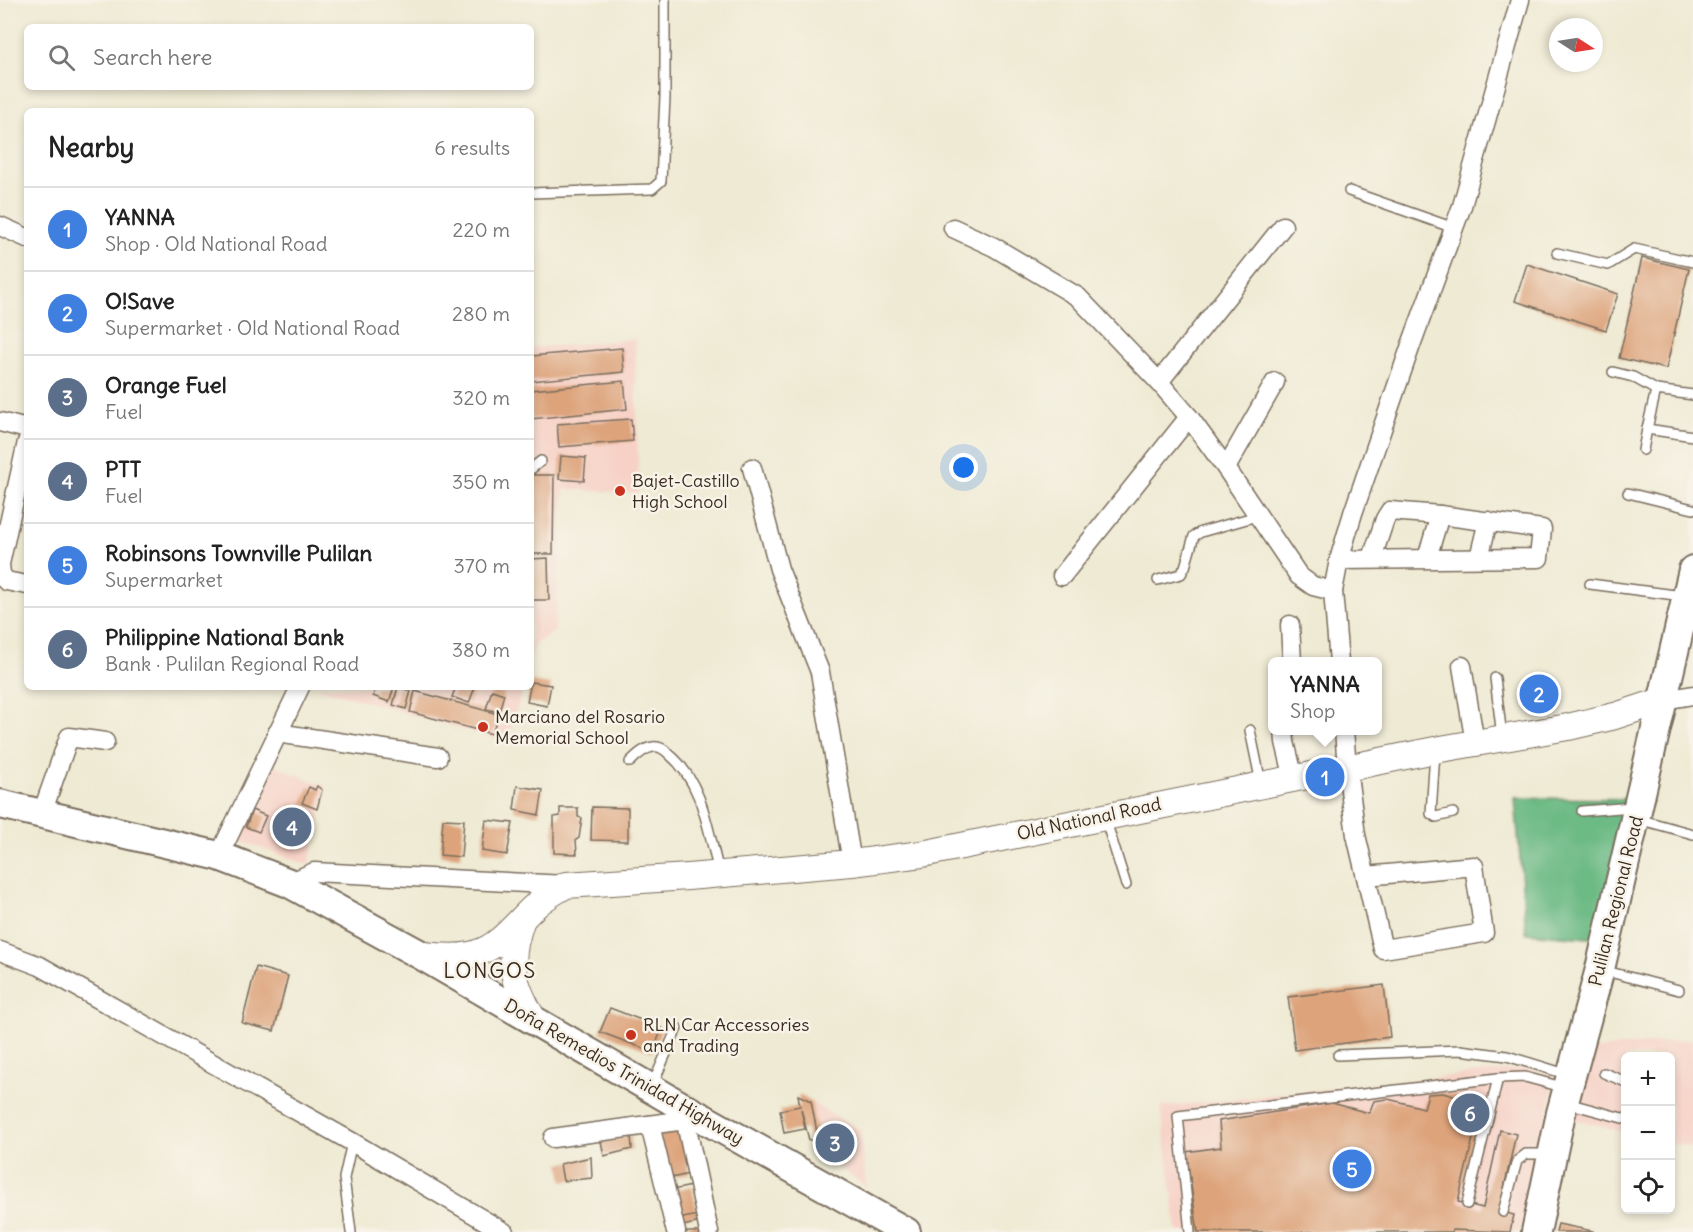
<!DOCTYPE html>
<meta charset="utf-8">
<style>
:root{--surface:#fff;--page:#f6f6f6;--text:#222;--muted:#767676;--line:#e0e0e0;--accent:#c8321e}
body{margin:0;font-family:Delius,sans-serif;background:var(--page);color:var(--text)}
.controls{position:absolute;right:18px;bottom:18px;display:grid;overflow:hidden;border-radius:9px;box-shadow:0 3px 9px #0003}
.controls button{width:54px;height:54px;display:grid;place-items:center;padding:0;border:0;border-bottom:2px solid var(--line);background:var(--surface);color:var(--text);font:30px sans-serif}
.compass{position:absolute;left:1549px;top:18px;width:54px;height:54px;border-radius:50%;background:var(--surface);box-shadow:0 3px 9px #0003;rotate:102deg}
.you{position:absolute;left:964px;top:468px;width:21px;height:21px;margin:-15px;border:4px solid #fff;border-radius:50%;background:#1a73e8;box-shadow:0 0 0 9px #1a73e833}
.badge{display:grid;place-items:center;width:39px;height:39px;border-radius:50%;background:var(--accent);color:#fff;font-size:20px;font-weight:700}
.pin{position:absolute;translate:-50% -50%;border:3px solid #fff;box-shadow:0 2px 6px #0006}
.popup{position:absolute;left:1268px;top:657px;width:114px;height:78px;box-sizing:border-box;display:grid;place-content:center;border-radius:9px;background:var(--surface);filter:drop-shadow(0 2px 4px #0005);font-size:20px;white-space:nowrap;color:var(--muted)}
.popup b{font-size:22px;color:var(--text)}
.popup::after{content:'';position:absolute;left:50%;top:100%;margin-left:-12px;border:12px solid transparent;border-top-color:var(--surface)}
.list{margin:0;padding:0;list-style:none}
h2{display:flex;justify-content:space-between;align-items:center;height:78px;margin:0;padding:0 24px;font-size:26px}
h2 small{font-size:20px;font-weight:400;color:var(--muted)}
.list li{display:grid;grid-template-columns:39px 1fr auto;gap:18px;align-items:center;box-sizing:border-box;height:84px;padding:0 24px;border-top:2px solid var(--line)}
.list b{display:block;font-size:22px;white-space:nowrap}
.list p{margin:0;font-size:20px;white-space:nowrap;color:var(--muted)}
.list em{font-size:20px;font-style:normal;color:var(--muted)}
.icon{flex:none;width:33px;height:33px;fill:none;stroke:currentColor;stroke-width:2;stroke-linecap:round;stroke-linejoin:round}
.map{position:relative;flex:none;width:1693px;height:1232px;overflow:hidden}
.search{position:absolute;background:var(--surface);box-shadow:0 3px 9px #0003;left:24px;top:24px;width:510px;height:66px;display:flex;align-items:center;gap:15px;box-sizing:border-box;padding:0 21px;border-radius:9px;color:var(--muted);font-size:22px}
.panel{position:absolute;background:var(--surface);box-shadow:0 3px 9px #0003;left:24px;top:108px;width:510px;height:582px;border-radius:9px}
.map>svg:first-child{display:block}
.built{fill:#f7d1c6}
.forest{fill:#6cba84;stroke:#547251;stroke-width:1.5}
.building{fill:#dda37a}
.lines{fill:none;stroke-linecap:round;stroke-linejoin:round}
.service-casing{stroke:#7a6d5d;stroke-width:12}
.minor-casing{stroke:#7a6d5d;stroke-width:21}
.secondary-casing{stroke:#7a6d5d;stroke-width:28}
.primary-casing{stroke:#7a6d5d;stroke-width:32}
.service{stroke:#fff;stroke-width:9}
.minor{stroke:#fff;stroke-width:18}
.secondary{stroke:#fff;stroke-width:26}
.primary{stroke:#fff;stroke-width:28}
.poi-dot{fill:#c8321e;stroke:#f7f3e8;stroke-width:2}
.labels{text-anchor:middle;stroke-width:5;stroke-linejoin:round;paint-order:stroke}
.poi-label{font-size:18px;fill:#3b2a1e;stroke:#f7f3e8;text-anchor:start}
.street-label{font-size:18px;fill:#3b2a1e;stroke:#f7f3e8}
.quarter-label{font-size:21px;letter-spacing:1.5px;fill:#3b2a1e;stroke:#f7f3e8}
</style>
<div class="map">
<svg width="1693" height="1232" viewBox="0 0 1693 1232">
<rect width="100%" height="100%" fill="#f7f3e8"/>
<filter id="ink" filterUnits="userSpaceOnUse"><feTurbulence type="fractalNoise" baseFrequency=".0167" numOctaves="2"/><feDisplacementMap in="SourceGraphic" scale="12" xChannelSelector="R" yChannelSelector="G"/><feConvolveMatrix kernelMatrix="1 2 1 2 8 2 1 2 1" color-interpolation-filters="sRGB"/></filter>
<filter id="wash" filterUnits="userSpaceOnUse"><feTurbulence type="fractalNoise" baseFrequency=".008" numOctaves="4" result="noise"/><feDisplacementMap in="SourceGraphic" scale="24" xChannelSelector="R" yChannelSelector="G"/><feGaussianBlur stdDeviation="1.35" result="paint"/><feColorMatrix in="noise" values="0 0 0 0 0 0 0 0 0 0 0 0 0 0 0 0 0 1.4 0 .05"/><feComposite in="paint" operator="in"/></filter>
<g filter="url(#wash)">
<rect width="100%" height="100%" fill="#efead3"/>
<g class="built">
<path d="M635,339L639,493L564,489L555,631L535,644L531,657V348Z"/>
<path d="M316,687H523L507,742Z"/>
<path d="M267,762L326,787L309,865L233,838Z"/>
<path d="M1693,1039V1148L1671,1143L1670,1056H1626L1625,1132L1574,1119L1591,1050Z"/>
<path d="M1528,1068L1556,1077L1520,1232H1177L1161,1107Z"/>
<path d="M798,1095L860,1130L866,1187L810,1146Z"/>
</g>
<path class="forest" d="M1515,798L1632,799L1601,939L1526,933Z"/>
<g id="blocks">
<g class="building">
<path d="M1642,258L1689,269L1666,369L1619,358Z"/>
<path d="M1527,264L1618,294L1606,330L1515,301Z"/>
<path d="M622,348L624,372L531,381V356Z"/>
<path d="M624,381L627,409L531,419V390Z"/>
<path d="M631,419L633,441L559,447L557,424Z"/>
<path d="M561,456L586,458L584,481L559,479Z"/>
<path d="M531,475H554L553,554H531Z"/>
<path d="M548,558L549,600H531V559Z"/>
<path d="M531,682L551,685L547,706L527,702Z"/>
<path d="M376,687H394L389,702L373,696Z"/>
<path d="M398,687L411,691L406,709L393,705Z"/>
<path d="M456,687H475L469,703L452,697Z"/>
<path d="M492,690L504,694L499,712L486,709Z"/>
<path d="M415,691L498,714L492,734L410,712Z"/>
<path d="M317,786L322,790L317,809L302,803L309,787L315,790Z"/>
<path d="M517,786L543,790L539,815L514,810Z"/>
<path d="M293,805L309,813L291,849L276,842Z"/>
<path d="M592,807L628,808V841L591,840Z"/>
<path d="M560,808H578V817L582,818L579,838L576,840L577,854L554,853V817L560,816Z"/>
<path d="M252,810L266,816L259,832L246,827Z"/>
<path d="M443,819L464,820L461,857L440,855Z"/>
<path d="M486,820L513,823L507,855L482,851Z"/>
<path d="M256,967L288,976L274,1031L242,1023Z"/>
<path d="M1384,985L1390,1037L1295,1050L1288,997Z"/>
<path d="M610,1008L662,1028L653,1052L600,1032Z"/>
<path d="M1443,1093L1481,1104L1458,1202L1483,1208L1500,1130L1516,1134L1499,1211L1514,1215L1510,1232L1452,1230V1232H1198L1186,1152L1221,1147L1219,1121L1332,1103L1369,1113L1374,1101L1388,1099L1424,1108L1428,1094Z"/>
<path d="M798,1095L811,1101L817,1132L813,1140H809L801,1109L805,1129L784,1133L780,1110L800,1106Z"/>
<path d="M680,1127L689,1174L667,1179L658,1133Z"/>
<path d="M841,1127L853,1134L839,1160L826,1153Z"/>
<path d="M631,1135L632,1149L604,1156L601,1141Z"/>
<path d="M591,1157L592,1178L563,1181L560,1164Z"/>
<path d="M692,1186L698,1215L678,1219L672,1190Z"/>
<path d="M701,1222L703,1232H683L682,1226Z"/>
<path d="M1558,1224L1593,1231V1232H1556Z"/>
</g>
</g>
</g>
<g filter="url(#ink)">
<use href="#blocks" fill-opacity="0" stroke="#7a6d5d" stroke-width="1.5"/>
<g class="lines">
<g class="service-casing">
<g id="service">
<path d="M1349,191L1454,228"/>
<path d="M531,193L652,189L661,181L665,97V0"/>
<path d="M1557,253L1608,265L1634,249L1693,262"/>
<path d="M1613,372L1633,377L1656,390"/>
<path d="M1693,395L1656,390L1647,429L1693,436"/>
<path d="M1643,450L1647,429"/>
<path d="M531,469L541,461"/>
<path d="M1628,493L1693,509"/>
<path d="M1158,580L1181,574L1185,567L1194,536L1201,532L1257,516"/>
<path d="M1590,584L1683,596"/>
<path d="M1495,678L1502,737"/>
<path d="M1250,730L1261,783"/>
<path d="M1435,752L1431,814L1436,817L1453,813"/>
<path d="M630,762C636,756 644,748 653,747C659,746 665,750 669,754C703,782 708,831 719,872"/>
<path d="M1582,811L1633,807"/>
<path d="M1105,818L1126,885"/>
<path d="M1638,819L1693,834"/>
<path d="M1602,970L1679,990"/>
<path d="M1338,1055L1460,1050L1507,1056L1569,1075"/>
<path d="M1604,1073L1626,1082"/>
<path d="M652,1086L677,1028"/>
<path d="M1567,1103L1626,1119"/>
<path d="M1467,1204L1498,1078"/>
<path d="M1503,1212L1517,1161L1526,1154H1550"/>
<path d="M351,1232L344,1178L352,1142"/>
<path d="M1190,1232L1178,1116L1498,1078L1525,1077L1566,1088"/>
</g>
</g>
<g class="minor-casing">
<g id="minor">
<path d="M0,226L27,238"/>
<path d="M953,228L994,247L1078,297L1159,382L1189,417L1226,468L1299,576L1313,586L1333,591"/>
<path d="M1159,382L1283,226"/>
<path d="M0,422L27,429"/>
<path d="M27,442L0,564L1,574L6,581L27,585"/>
<path d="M752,468L779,569L820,672L852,863"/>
<path d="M1226,468L1275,382"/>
<path d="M1427,558L1440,515"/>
<path d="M1479,558L1488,521"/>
<path d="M1339,560L1353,513L1411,345L1462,206L1520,0"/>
<path d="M1062,576L1189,417"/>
<path d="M1290,625L1292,662"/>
<path d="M1339,662L1333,591L1339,560L1539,558L1542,529L1440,515L1390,511L1385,519L1372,558"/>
<path d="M1462,666L1475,743"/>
<path d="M1664,700L1693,695"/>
<path d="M1284,730L1285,742L1294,779"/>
<path d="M1344,730L1347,768L1356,835L1383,949L1484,933L1474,866L1366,876"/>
<path d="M277,733L438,757"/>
<path d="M42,813L69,737L105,742"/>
<path d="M219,856L300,687"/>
<path d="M289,883L314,872L566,885"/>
<path d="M0,951L40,966L352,1142L504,1232"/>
<path d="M683,1109L709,1232"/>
<path d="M650,1125L676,1232"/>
<path d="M553,1138L685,1120"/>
</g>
</g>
<g class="secondary-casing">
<g id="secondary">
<path d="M521,922C507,963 512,982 533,1019"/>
<path d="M421,955C440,956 459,959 477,953C501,946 518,921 535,906C545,897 555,891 566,885L688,877L852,863L922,854L1435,750L1568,727L1615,716L1664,700"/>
</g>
</g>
<g class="primary-casing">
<g id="primary">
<path d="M0,804L219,856L289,883L421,955L683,1107L906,1232"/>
<path d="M1536,1232L1561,1113L1600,969L1693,570"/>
</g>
</g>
<use href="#service" class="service"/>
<use href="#minor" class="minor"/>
<use href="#secondary" class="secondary"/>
<use href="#primary" class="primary"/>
</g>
</g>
<g class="poi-dot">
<circle cx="620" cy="491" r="6"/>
<circle cx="483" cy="727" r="6"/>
<circle cx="631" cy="1035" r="6"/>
</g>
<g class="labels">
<g class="poi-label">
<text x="632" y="487">Bajet-Castillo<tspan x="632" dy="21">High School</tspan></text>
<text x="495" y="723">Marciano del Rosario<tspan x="495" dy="21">Memorial School</tspan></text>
<text x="643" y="1031">RLN Car Accessories<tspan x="643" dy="21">and Trading</tspan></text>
</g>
<g class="street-label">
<text transform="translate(1089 819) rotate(-12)" y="6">Old National Road</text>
<text transform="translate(1616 901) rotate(-76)" y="6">Pulilan Regional Road</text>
<text transform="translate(624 1072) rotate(30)" y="6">Doña Remedios Trinidad Highway</text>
</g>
<g class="quarter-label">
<text x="490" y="978">LONGOS</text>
</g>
</g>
</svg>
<div class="controls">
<button>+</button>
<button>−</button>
<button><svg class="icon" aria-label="locate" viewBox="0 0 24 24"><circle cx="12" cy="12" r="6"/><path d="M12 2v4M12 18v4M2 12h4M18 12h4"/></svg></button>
</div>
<svg class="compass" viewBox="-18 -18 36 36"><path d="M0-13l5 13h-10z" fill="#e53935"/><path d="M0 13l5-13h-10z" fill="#767676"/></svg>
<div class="you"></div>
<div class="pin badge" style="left:1325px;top:777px;background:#3f7fe0">1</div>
<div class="popup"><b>YANNA</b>Shop</div>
<div class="pin badge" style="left:1539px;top:694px;background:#3f7fe0">2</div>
<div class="pin badge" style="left:835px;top:1143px;background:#5c6f8a">3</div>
<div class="pin badge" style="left:292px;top:827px;background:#5c6f8a">4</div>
<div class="pin badge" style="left:1352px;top:1169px;background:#3f7fe0">5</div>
<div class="pin badge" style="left:1470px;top:1113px;background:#5c6f8a">6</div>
<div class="search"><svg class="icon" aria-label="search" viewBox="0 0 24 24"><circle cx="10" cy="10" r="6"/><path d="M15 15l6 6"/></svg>Search here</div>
<section class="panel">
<h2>Nearby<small>6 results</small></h2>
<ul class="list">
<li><span class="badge" style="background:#3f7fe0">1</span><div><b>YANNA</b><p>Shop · Old National Road</p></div><em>220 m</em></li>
<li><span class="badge" style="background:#3f7fe0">2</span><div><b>O!Save</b><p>Supermarket · Old National Road</p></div><em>280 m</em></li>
<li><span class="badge" style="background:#5c6f8a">3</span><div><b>Orange Fuel</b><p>Fuel</p></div><em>320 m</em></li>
<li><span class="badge" style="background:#5c6f8a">4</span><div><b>PTT</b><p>Fuel</p></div><em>350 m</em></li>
<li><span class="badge" style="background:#3f7fe0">5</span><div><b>Robinsons Townville Pulilan</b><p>Supermarket</p></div><em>370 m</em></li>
<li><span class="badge" style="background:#5c6f8a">6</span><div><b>Philippine National Bank</b><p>Bank · Pulilan Regional Road</p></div><em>380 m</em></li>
</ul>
</section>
</div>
